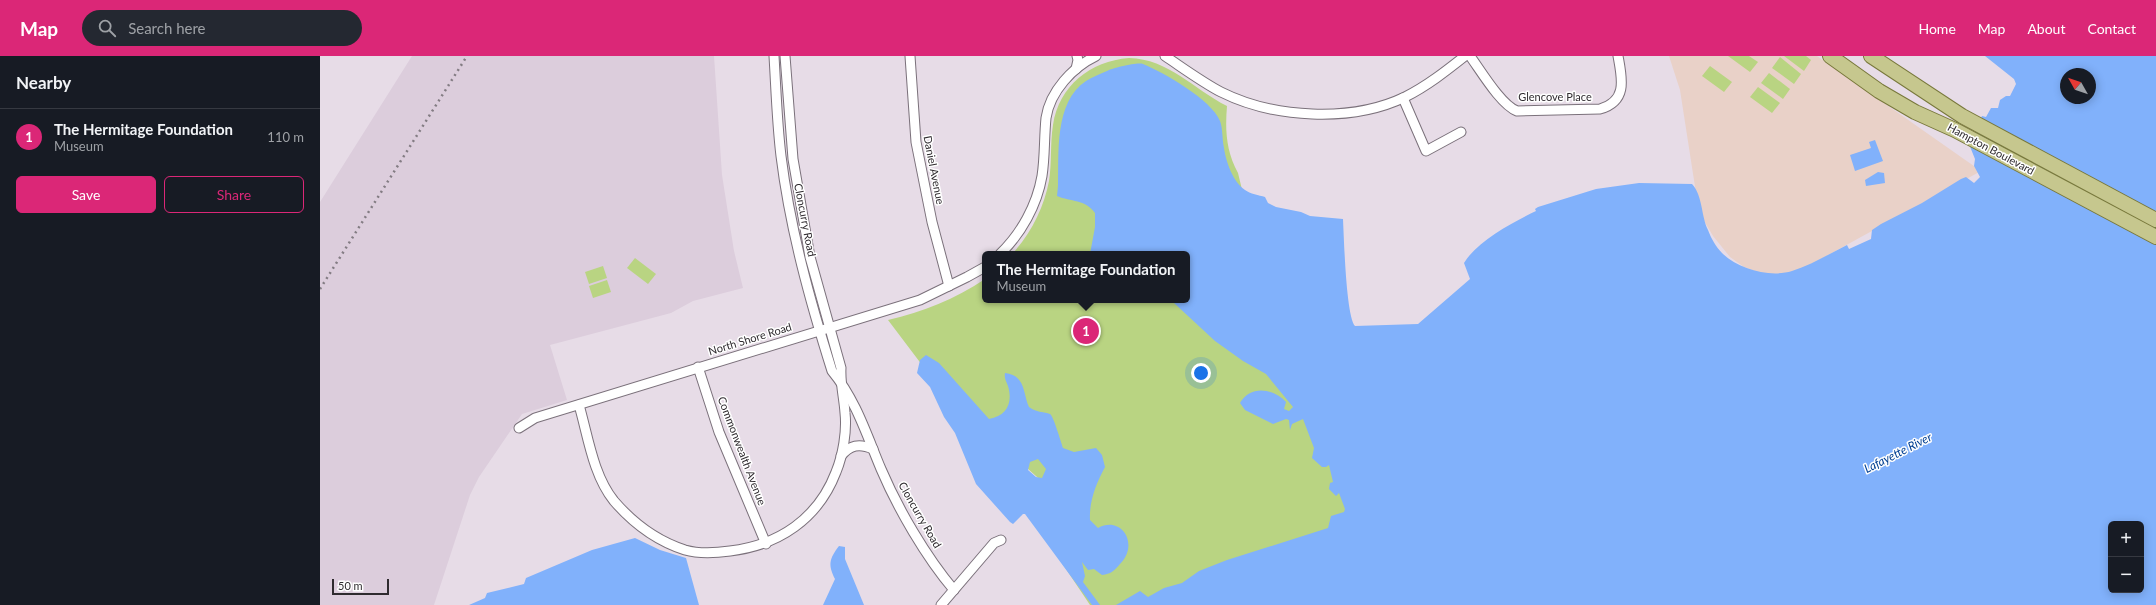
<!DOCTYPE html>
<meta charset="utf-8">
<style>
:root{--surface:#171b24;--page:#242831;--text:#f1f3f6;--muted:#9ea1a6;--line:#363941;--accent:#db2777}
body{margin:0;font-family:Lato,sans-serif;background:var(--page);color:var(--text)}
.controls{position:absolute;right:12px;bottom:12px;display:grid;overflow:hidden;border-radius:6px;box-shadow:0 2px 10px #0003}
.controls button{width:36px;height:36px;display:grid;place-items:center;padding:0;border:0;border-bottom:1px solid var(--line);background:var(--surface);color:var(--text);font:20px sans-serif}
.compass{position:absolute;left:1740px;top:12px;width:36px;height:36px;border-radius:50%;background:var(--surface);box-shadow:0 2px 10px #0003;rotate:310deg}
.scale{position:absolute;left:12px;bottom:10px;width:57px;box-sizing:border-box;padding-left:4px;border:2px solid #2f2b2f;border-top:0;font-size:11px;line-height:14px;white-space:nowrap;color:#2f2b2f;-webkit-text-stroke:3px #fff;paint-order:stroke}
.you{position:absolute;left:881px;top:317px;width:14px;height:14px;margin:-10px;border:3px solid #fff;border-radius:50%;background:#1a73e8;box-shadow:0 0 0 6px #1a73e833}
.badge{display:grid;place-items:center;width:26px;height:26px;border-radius:50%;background:var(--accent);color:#fff;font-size:13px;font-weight:700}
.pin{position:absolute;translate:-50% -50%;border:2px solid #fff;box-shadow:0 1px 4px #0006}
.popup{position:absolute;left:662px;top:195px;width:208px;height:52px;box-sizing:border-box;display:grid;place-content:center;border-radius:6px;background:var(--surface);filter:drop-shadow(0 1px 3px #0005);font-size:13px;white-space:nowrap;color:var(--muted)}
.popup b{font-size:15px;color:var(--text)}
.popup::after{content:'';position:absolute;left:50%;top:100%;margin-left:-8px;border:8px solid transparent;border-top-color:var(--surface)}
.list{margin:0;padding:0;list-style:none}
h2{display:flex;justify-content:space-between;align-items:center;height:52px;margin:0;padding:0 16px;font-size:17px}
h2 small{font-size:13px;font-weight:400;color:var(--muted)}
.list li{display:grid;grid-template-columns:26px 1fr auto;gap:12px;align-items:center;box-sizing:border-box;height:56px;padding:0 16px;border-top:1px solid var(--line)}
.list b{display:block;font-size:15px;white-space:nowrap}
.list p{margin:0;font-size:13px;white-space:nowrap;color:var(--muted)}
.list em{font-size:13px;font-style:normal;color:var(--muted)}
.actions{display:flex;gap:8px;padding:12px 16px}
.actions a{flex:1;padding:9px 0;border:1px solid var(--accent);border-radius:6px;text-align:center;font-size:14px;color:var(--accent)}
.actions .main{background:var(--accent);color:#fff}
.icon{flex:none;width:22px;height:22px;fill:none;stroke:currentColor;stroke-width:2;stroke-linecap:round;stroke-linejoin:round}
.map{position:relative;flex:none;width:1836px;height:549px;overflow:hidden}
header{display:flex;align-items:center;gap:24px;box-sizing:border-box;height:56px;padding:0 20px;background:var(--accent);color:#fff}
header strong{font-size:19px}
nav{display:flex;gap:22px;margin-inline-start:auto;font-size:14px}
.search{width:280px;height:36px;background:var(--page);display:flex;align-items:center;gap:10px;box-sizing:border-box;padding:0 14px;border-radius:22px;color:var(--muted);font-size:15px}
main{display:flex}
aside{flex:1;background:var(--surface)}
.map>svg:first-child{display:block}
.commercial{fill:#e9d1c8}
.built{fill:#dccddc}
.green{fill:#b9d482}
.water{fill:#81b1fb;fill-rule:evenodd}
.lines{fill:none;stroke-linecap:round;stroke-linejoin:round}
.street-casing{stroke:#7b717b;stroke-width:11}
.primary-casing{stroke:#78783b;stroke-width:16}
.street{stroke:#fff;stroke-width:9}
.primary{stroke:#c6c78e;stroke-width:14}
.rail{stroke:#837c83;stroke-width:2.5;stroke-dasharray:2 4;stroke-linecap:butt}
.labels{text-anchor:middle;stroke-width:3;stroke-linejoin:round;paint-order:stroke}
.street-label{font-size:11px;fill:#2f2b2f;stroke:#fff}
.water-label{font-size:12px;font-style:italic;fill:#003f92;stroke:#fff}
</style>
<header>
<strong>Map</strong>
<div class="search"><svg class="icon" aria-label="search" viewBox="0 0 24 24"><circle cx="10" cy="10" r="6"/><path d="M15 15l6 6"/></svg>Search here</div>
<nav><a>Home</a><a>Map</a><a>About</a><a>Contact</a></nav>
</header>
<main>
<aside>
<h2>Nearby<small></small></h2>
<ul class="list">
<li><span class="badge">1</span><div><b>The Hermitage Foundation</b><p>Museum</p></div><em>110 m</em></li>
</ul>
<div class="actions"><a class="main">Save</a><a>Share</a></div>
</aside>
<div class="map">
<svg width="1836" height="549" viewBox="0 0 1836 549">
<rect width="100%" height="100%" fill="#e7dce7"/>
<path class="commercial" d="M1349,0H1497L1661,115L1461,225L1424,211L1410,201L1393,180L1383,163L1376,137L1360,34Z"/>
<path class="built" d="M92,0H394L402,119L414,195L423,232L373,245L351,257L230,289L247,344L202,358L159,421L150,439L114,549H0V146Z"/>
<g class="green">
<path d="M1408,0H1429L1438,6L1430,16Z"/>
<path d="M1464,0H1486L1491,4L1484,15Z"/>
<path d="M1460,1L1481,18L1474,28L1452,12Z"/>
<path d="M809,2C849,3 873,33 907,50C905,74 906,95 918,117L971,336L1157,549H770L730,489L726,429L624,338L568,264C603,256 635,243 665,223V244H867V198H692C711,178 724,151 729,125C732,106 730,88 733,69C739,30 770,5 809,2Z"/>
<path d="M1390,10L1412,26L1404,36L1382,20Z"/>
<path d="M1449,17L1470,33L1463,43L1441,27Z"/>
<path d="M1438,31L1460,47L1452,57L1430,41Z"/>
<path d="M315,202L336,218L328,228L307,212Z"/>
<path d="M283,210L287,222L269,228L265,216Z"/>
<path d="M287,224L291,236L273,242L269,230Z"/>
</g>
<g class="water">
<path d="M1665,0H1836V549H796L820,535L828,541L844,532L862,527L879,515L907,504L1008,472L1011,460L1024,456L1025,453L1019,437L1016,440L1009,433L1010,427L1013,426L1009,409L1006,411H1002L992,402L994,392L983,363L972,368L970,374L969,364L966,363L953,368L925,354L920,347C930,329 953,332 966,346L964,353L969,355L973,351L946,318L923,305L895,285L854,247L847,244H867V198H770L775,171V157C765,143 751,146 737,140L738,130C739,98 734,46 766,25C772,21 780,18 787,15C793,12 817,6 823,8C843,16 892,44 900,65C903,73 902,83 904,92C906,106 913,126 925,134C930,138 939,139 945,141L948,147L956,151L981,156L990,160L1023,163C1024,182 1026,260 1035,270L1098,268L1150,223L1144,207C1157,185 1193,166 1216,155L1215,153L1218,151L1276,133L1319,127L1372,128C1383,140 1381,160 1388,174C1391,182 1396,191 1402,197C1418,213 1450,222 1472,215C1491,209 1509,198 1527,189L1529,193L1551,183L1552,174L1561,168L1602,147L1641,123L1646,121L1654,127L1660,121L1654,110L1655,103L1649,88L1662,60L1666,61L1671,52H1678L1680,44L1686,40H1690L1696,28L1694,23ZM1746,18H1770V42H1746ZM1791,468H1821V534H1791Z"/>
<path d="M1555,84L1563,105L1535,115L1530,99L1551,92L1549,86Z"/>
<path d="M1558,116L1564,117L1565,127L1546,130L1545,124Z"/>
<path d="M606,299L619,307L669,363C687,360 693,347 688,330C686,325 684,322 685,317C706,319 703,339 709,351C718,357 721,355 730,358C733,359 741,386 743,392L754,396L776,392L782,399L785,411C776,428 769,445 770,464L778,472C801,459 820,488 800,508C794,515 791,518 782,519L774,513L768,514L762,506L765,520L763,526L780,549H772L705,458H703L693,468L690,466L656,428L635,377L624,361L610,331L597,317L600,304ZM718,403L726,413L722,422L716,421L708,414L710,406Z"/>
<path d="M315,482L340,494L366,502L379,549H149L165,542L167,537L204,528L206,522L272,494Z"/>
<path d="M519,490L525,491V503L544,549H503L515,523C508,509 509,503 519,490Z"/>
</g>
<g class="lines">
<g class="street-casing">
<g id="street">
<path d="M454,0C456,33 457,67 461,100C470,173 490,245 512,315C536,344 547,380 561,413C578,453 606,501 634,534"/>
<path d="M590,0L596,86L612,166L629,230"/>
<path d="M845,0C863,12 882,26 901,36C953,62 1031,67 1085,41C1107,30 1126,15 1145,0"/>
<path d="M1150,0C1161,15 1181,49 1197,55L1280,53C1308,45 1302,22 1298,0"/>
<path d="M756,13L758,4L757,0"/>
<path d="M1083,42L1106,95L1141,76"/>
<path d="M680,198C701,178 717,149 722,120C725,101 724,82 726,62C730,35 753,11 776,0"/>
<path d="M378,311L399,376L446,488"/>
<path d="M259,349C268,380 273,419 294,445C313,467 337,485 365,494C379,498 396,497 410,495C459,489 498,463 516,416C523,399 527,375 525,357C524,341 520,327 521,312L490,201L473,103L465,0"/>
<path d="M199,372L215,362L600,244L647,221L665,211"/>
<path d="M521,400C530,389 539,387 553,393"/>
<path d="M621,549L674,487L681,484"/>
</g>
</g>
<g class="primary-casing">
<g id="primary">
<path d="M1510,0L1559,35L1595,56L1635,74L1836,181"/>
<path d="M1551,0L1642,60L1836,164"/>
</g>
</g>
<use href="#street" class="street"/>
<use href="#primary" class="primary"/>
<path class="rail" d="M0,233L147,0"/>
</g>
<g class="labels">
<g class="street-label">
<text x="1235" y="45">Glencove Place</text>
<text transform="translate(1671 93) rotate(28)" y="4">Hampton Boulevard</text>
<text transform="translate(614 114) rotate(79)" y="4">Daniel Avenue</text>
<text transform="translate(485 164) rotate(79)" y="4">Cloncurry Road</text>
<text transform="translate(430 283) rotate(-17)" y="4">North Shore Road</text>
<text transform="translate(422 395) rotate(69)" y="4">Commonwealth Avenue</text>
<text transform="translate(600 459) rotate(60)" y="4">Cloncurry Road</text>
</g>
<g class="water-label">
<text transform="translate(1578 397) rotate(-27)" y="4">Lafayette River</text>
</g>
</g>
</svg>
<div class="controls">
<button>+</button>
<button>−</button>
</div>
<svg class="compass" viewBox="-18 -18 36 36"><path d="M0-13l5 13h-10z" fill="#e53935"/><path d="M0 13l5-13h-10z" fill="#9ea1a6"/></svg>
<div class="scale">50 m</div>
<div class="you"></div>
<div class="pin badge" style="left:766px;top:275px">1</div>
<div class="popup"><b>The Hermitage Foundation</b>Museum</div>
</div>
</main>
